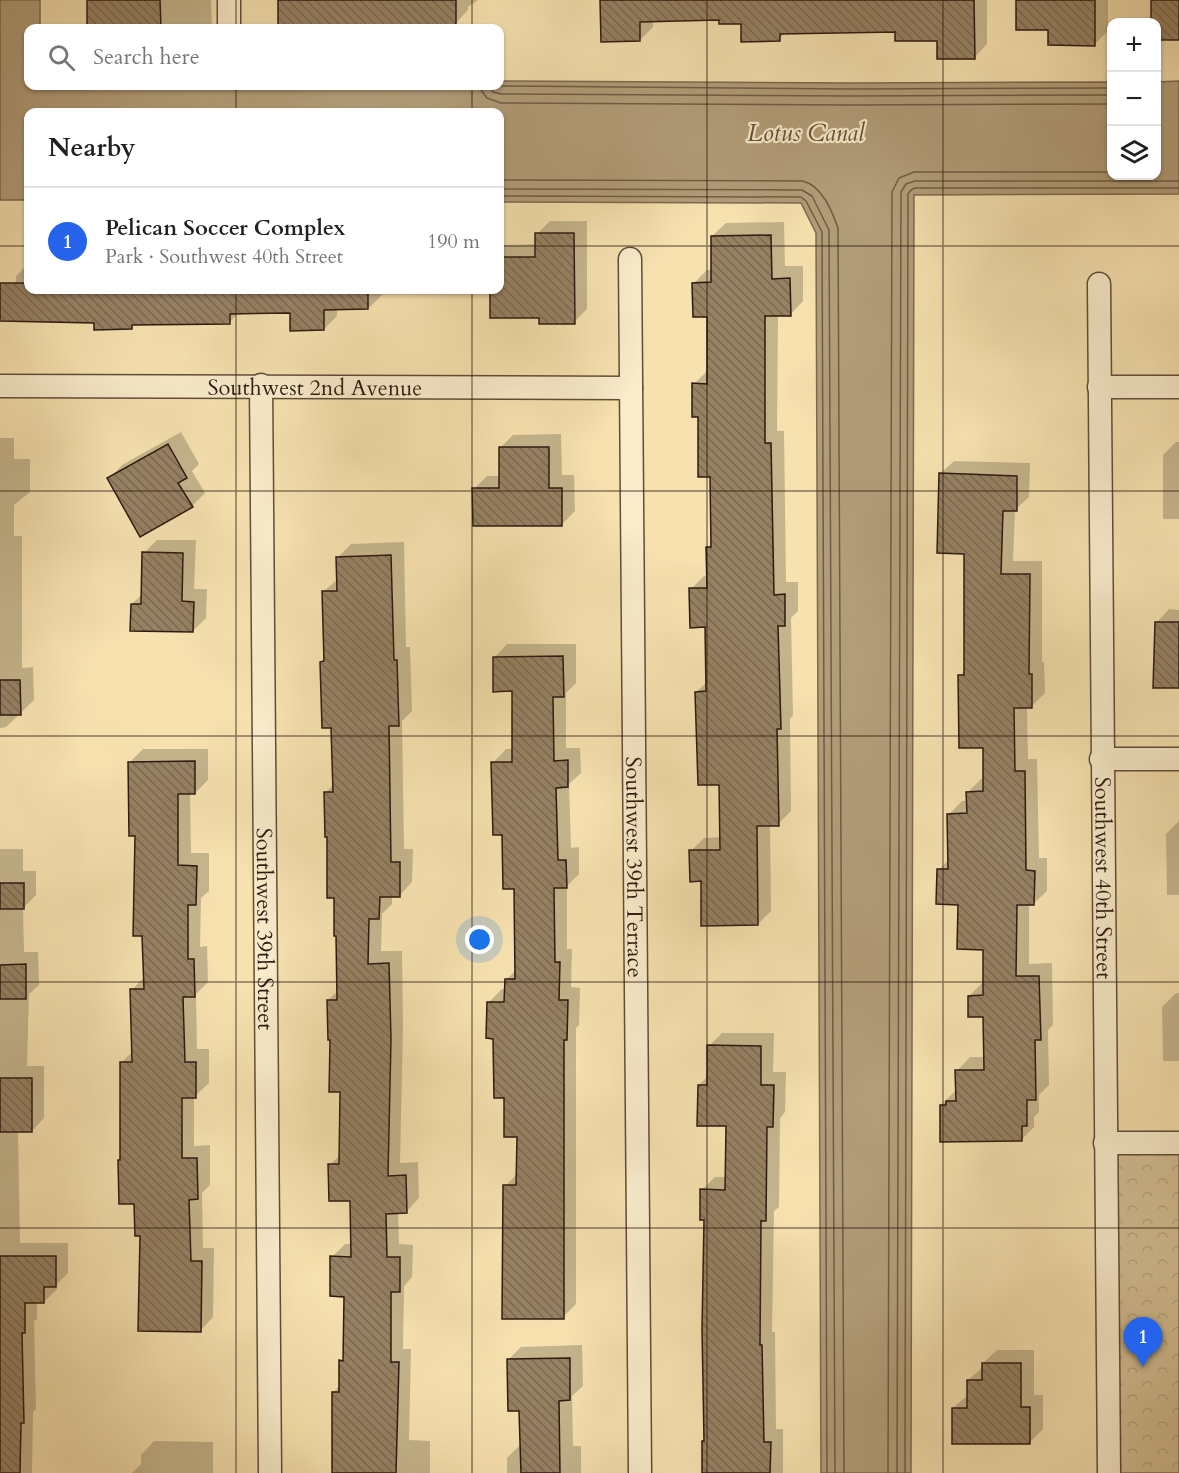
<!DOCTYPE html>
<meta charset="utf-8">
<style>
:root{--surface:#fff;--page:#f2f2f2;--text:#202124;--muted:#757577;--line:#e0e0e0;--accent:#2563eb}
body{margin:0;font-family:Cardo,serif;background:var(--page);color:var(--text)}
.controls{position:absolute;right:18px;top:18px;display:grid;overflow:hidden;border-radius:12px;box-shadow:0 2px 4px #0004}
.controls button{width:54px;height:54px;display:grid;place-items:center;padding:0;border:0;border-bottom:2px solid var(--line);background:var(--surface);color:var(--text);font:30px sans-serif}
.you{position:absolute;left:480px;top:940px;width:21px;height:21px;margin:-15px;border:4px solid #fff;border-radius:50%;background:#1a73e8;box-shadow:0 0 0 9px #1a73e833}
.badge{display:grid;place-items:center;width:39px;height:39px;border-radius:50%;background:var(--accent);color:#fff;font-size:20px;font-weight:700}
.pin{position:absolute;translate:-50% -50px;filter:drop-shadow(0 2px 3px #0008)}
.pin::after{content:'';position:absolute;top:32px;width:21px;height:18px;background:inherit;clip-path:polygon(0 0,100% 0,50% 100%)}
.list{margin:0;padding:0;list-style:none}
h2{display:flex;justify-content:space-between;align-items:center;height:78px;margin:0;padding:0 24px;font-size:26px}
h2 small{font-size:20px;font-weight:400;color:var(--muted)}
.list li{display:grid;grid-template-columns:39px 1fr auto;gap:18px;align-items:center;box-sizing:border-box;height:108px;padding:0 24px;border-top:2px solid var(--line)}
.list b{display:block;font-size:22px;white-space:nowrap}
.list p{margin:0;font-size:20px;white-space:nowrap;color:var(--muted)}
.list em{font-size:20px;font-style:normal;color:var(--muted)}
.icon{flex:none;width:33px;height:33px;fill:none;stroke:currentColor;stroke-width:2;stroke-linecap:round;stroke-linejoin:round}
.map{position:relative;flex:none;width:1179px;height:1473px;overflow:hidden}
.search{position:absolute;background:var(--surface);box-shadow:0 2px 4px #0004;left:24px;top:24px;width:480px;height:66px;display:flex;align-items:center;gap:15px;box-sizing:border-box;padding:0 21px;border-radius:12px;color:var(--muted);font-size:22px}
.panel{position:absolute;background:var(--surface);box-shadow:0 2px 4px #0004;left:24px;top:108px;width:480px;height:186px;border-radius:12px}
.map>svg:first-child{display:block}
.park{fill:url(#park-crowns);stroke:#816c52;stroke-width:1.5}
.water{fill:#b29d79;stroke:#7d694f;stroke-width:1.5}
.shadow{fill:#0003}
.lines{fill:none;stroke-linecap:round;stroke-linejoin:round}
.shore{stroke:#705c44;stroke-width:1.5}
.building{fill:url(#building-back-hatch);stroke:#2e1a10;stroke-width:1.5}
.street-casing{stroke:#604c38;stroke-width:25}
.street{stroke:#f9eccb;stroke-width:22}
.grid{fill:none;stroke:#2e1a10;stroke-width:1.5;stroke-opacity:0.55}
.labels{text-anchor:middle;stroke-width:4.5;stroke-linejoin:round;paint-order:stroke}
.street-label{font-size:22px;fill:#2e1a10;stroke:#f9eccb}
.water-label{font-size:24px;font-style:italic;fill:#634e3a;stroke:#f9eccb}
</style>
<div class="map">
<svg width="1179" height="1473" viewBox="0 0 1179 1473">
<defs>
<pattern id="park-crowns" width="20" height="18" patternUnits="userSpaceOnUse" patternTransform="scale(1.5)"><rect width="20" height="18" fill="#d4bf94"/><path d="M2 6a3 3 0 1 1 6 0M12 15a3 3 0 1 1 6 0" fill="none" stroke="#b6a47f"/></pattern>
<pattern id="building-back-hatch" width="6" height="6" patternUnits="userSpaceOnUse" patternTransform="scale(1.5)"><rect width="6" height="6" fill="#968163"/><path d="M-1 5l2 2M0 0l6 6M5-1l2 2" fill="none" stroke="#7b6950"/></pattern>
</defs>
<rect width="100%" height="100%" fill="#f6e1af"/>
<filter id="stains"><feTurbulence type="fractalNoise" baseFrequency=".00333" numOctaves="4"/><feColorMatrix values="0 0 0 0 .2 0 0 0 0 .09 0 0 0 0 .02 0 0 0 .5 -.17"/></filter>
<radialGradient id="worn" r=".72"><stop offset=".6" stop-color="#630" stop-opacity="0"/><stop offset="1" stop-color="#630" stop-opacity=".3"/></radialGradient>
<path class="park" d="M1105,1143H1179V1473H1109Z"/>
<path class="water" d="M0,0H40V28H28V86H500V81L851,83L1111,82L1112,176H1156L1157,82L1179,81V194L914,195L911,1473H821L816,233L801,203L500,202V112H28V200H0Z"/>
<g class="shadow">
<path d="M89,0H211L212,28H103V24Z"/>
<path d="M279,0H478L468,7V10L455,24H446L444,28H279Z"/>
<path d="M601,0H987V44L974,58L939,39L896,30L786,32L779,39L742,22L721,18L653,20V27L640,40Z"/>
<path d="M1018,0H1108V31L1094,45Z"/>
<path d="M550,221H587V309L574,322L541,316H491V290H500V249L504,245L537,244V234Z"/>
<path d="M784,222L785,266H803V301L790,315H778L777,431H784L786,582H798V611L791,618L793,715L790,719L791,811L778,824H770L771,911L758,924L702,880L691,851L704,838L721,837L720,783L696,692L708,681L706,626L691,589L704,576H709L708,548L712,543L711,476L694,384L707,371L708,316L694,283L707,270H713L712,236L726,223Z"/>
<path d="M28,264V290H383V294L370,307L337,308V316L324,329L292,311L239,312L230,322L135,324L132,327L95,322L14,320L16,276Z"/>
<path d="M181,432L199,464L192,471L205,493L192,506L109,479L122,465Z"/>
<path d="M561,434L562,475H574L575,511L562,524L474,489L487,476H500V448L513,435Z"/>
<path d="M0,438H14V459H30V492L14,505V536H22V668L33,667L34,700L6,727L0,728Z"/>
<path d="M1176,442H1179V519H1163V455Z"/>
<path d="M954,461L1030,463L1029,497L1015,510L1013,561H1042V662H1044L1045,693L1032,706H1027L1028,759H1037L1039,858H1047V891L1033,904H1029V964L1052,963L1053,1025L1048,1030L1049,1085L1039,1095V1112L1034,1117V1127L1021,1140L941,1105L954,1092H957V1071L970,1057H985L984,1015L969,996L982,983H985V948L939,870L949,859V814L962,801H968V792L981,779H984V746L960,676L965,670V552L940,474Z"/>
<path d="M157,540H196L194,589H207L206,618L193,631L132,604L143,593L144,553Z"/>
<path d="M404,542L406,647H410L412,711L402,721L404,849H413L412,882L399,896H392V904L382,914L381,951H402L403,1025L400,1163L418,1162L419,1198L406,1212H398L399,1244L413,1245L412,1277L404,1286L403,1349H411L409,1440L430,1441V1473H333L334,1392L340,1385L341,1361L345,1357V1295L332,1257L345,1244H353L352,1199L330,1165L341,1154V1091L331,1039L328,1000L339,990L336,897L326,792L334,784L333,726L321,662L325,659L323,592L338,579V557L351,544Z"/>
<path d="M1169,609L1179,610V687L1156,623Z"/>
<path d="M507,644H576V683L566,693V748H580L581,773L569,784L571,848L579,847V874L567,886V949H572L571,987L580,988L579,1025L576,1028V1304L563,1317L505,1186L518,1173L519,1136L505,1097L489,1002L502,989H506V980L516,970V887L503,834L493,763L506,749H514L513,690L494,658Z"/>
<path d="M143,749H208V780L195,793H190L191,853H209V891L201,898L200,947L207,946L208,982L196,994L197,1049H209V1083L194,1097V1146L210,1145V1185L202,1193L203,1248H214L213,1317L200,1331L142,1234L136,1202L122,1159V1062L133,1051L132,990L145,976L130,762Z"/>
<path d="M1179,821V895H1167L1166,834Z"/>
<path d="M0,849H23V871H36V895L23,908L24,952H38L39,985L29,994L27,1066H44V1118L32,1131H18L20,1243H68V1273L57,1284V1289L44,1302H37V1319L34,1321L36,1409L33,1412L32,1473H0Z"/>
<path d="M1179,993V1061H1163L1162,1007L1175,994Z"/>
<path d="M722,1033H774L773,1072H786L785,1112L780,1118L779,1207L774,1211L772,1332H775L776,1429H783V1473H703L705,1440V1219L702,1190L715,1177H727L728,1125L699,1085L708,1076L709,1046Z"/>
<path d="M582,1345L583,1386L572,1396L573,1446H581V1473H507V1458L520,1445L521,1409L508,1360L521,1347Z"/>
<path d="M997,1350H1034V1395H1043V1429L1030,1442L953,1408L968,1395V1380L983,1367V1363Z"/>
<path d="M154,1441L213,1442V1473H132L141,1464V1455Z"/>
</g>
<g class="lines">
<g class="shore">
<path d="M478,86L487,98L501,103L851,105L1112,104"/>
<path d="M487,86L493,92L501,94L851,96L1112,95"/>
<path d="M497,86L851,89L1112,88"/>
<path d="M500,180L803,181C822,186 832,211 838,228L844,1473"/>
<path d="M500,189L802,190L812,196L829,230L835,1473"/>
<path d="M500,196L801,197L806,201L822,232L827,1473"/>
<path d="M888,1473L892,192L899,178L914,172H1112"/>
<path d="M897,1473L901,192L906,184L915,181H1179"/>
<path d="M905,1473L908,194L911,190L915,188H1179"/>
</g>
</g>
<g class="building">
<path d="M87,0H160L161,28H102V25H87Z"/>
<path d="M278,0H456V25H433V28H278Z"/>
<path d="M600,0H974L975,59H937V41H895V32L780,34V41L741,42V24H719V20L640,22V41L601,42Z"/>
<path d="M1016,0H1095V46L1048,45V30H1016Z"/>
<path d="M1151,0H1179V40H1156V22H1151Z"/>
<path d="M535,233H574L575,324H539V318H490V290H500V257H535Z"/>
<path d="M771,235L772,279L790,278L791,316H765V443H771L774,595L785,594V626H778L781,729H777L779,826H757L758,925L701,926V881L690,882L689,850H720L719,785H698L695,692L706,691L705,627L690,628L689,588H707L706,547H711L710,477H698V417H692V383L707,384V317H693L692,283L711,282V236Z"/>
<path d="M0,283H28V290H368V309L324,310V330L290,331V313L230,314V324L132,325V329L94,330V323L0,321Z"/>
<path d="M168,444L187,478L178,483L193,507L140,537L107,478Z"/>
<path d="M499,447H549V488H562V526H473L472,488H499Z"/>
<path d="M939,473L1017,476V511H1003L1001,574H1030L1029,674H1032V708H1014L1015,771H1025L1026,870L1035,871L1034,905H1017L1016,976H1039L1041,1040H1035L1036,1100H1027V1126H1022V1141L940,1142V1105H946V1101H956L955,1070H984L983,1017H968V996L983,995V950L957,949L958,905L936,904L937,869H948L947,814L967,813L966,792L983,791V748H959L958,675H964V554L937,553Z"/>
<path d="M142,552L183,553L182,601L194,602L193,632L130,631L131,604H141Z"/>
<path d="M391,555L394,660H397L399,726H389L391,862H400V897H380L379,919H369L368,964L389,963L391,1039L388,1176L406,1175L407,1213L386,1214L387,1257H400V1292H391V1362H399L396,1473H332V1392H339V1360L343,1361L344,1297L330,1296V1256L351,1257L350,1201H329L328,1164H339L340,1092H329L330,1040H328L327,1000H337L336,936H334V898H327V837H325L324,792H333L331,728H322L320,662L324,661L322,591H337L336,557Z"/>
<path d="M1155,622H1179V688H1153Z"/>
<path d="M563,656L564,697H553L554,761L568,760V787L556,788L558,860H566L567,888H554L555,962H560L559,1000H568L567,1040H564V1319H502L503,1185H516L517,1137H504V1098H494L493,1039L486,1038L487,1002H504L505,979H515L514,889H503L502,835H493L491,762H512V691L493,692V657Z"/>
<path d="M0,680H20L21,715H0Z"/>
<path d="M195,761V794H178V865L197,866L196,905H188V959H194L195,997H183L185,1062H196V1098H182V1158H197L198,1199L189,1200L191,1261H202L201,1332L138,1331L140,1236H135L134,1204H119L118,1160H120V1062H132L130,989H144L142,936H133L135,836H129L128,762Z"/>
<rect x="0" y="883" width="24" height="26"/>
<path d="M26,964V999H0V965Z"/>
<path d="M707,1045L761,1046V1085H774L773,1127H767L766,1221H761L760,1345H762L764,1442H771L770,1473H702V1441H704L702,1329L704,1220H700V1189L725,1190L726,1126H697L698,1085H707Z"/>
<rect x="0" y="1078" width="32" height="54"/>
<path d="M0,1256H56V1287H44V1303H25V1333H22L24,1423H21L20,1473H0Z"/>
<path d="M570,1358V1400L559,1401L560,1473H521L519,1411H508L507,1359Z"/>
<path d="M982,1363H1021V1407H1030V1444H952V1408H967V1380H982Z"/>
</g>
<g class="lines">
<g class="street-casing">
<g id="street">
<path d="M229,0V28"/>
<path id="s1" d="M630,259L640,1473"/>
<path id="s2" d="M1099,284L1109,1473"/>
<path id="s3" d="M261,385L270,1473"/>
<path id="s4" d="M0,386L631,388"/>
<path d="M1099,387H1179"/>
<path d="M1101,759H1179"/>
<path d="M1105,1143H1179"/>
</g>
</g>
<use href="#street" class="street"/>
</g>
<path class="grid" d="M236,0V28M472,0V28M707,0V1473M943,0V1473M236,86V112M472,86V112M0,246H28M500,246H1179M236,290V1473M472,290V1473M0,491H1179M0,736H1179M0,982H1179M0,1228H1179"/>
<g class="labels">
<g class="street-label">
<text dy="8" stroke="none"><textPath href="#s4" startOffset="315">Southwest 2nd Avenue</textPath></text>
<text dy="8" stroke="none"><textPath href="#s1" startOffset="608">Southwest 39th Terrace</textPath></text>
<text dy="8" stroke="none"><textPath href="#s2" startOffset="594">Southwest 40th Street</textPath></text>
<text dy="8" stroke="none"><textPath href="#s3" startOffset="544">Southwest 39th Street</textPath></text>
</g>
<g class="water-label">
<text x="806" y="141">Lotus Canal</text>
</g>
</g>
<rect width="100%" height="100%" filter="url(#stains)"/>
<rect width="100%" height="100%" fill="url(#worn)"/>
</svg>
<div class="controls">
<button>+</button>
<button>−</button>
<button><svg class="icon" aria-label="layers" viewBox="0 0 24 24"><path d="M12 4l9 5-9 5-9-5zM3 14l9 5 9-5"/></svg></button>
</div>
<div class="you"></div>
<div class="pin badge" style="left:1143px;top:1367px">1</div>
<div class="search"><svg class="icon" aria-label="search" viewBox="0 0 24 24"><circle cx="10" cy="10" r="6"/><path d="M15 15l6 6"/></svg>Search here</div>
<section class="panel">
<h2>Nearby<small></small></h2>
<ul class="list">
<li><span class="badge">1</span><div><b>Pelican Soccer Complex</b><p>Park · Southwest 40th Street</p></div><em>190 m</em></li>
</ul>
</section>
</div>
